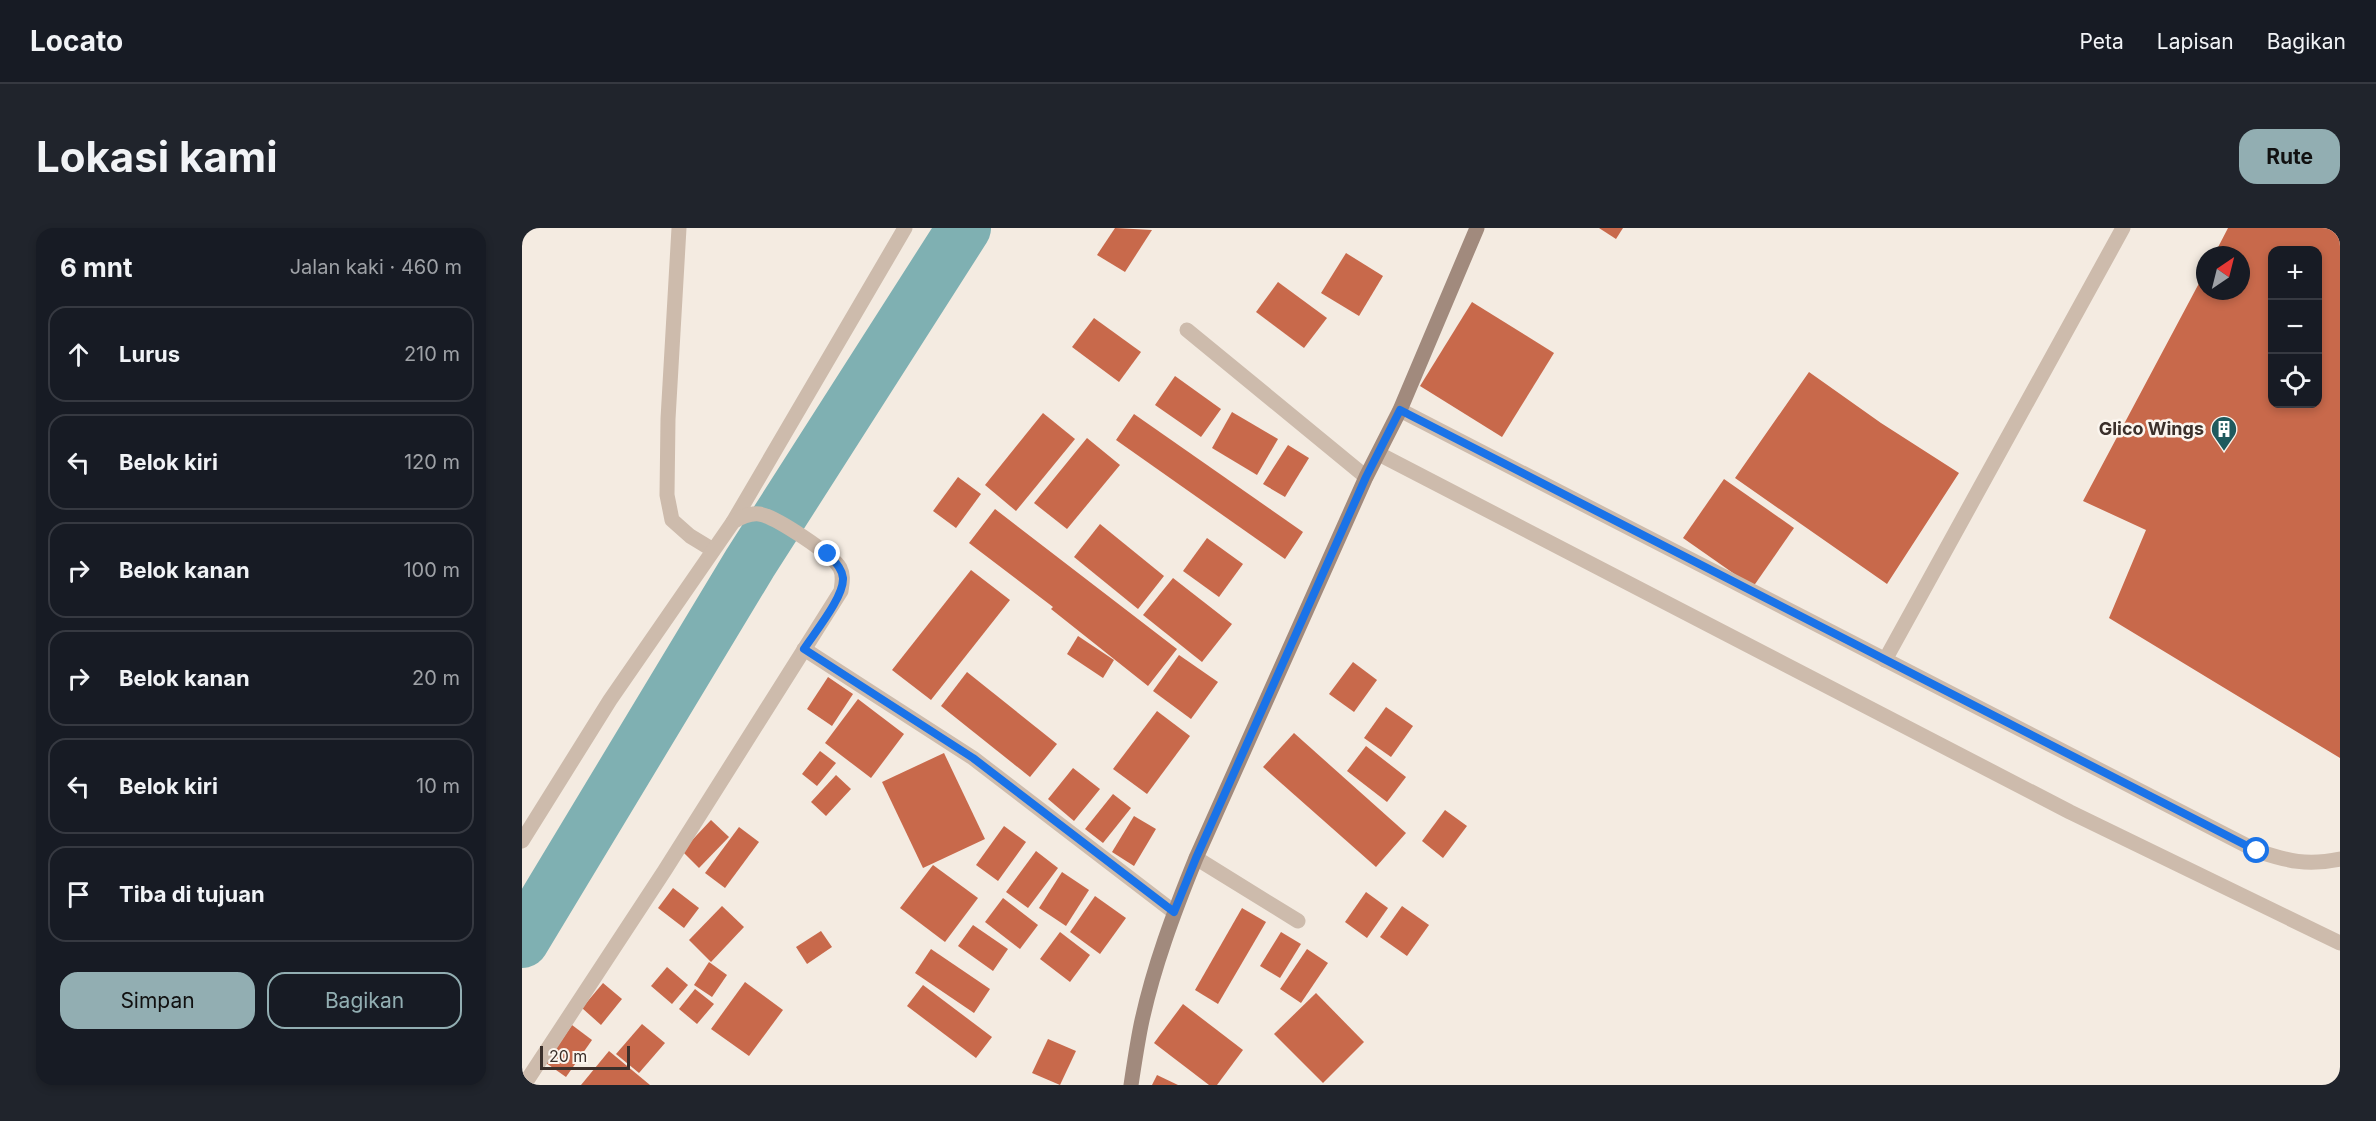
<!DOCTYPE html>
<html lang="id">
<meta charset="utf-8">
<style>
:root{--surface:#171b24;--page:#20242c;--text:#f1f3f6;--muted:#9ea1a6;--line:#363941;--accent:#92aeb2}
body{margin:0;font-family:Inter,sans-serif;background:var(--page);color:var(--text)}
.controls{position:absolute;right:18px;top:18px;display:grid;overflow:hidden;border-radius:12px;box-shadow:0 3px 9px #0003}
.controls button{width:54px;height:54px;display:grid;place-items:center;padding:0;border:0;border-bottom:2px solid var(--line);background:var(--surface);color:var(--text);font:30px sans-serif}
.compass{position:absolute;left:1674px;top:18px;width:54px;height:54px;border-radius:50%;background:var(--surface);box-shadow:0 3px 9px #0003;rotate:35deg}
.scale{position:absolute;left:18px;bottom:15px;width:90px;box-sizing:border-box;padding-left:6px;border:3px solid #3b302b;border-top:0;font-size:16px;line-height:21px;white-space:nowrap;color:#3b302b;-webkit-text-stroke:4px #fbf5ee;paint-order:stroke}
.stop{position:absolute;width:18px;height:18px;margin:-14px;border:4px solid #1a73e8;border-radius:50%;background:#fff}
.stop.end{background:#1a73e8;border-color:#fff;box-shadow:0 2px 6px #0008}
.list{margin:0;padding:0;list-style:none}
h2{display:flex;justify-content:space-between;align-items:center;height:78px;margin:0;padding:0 24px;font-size:26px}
h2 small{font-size:20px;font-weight:400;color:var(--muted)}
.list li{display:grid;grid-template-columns:39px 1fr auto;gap:18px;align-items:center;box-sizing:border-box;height:96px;margin:0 12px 12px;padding:0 12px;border:2px solid var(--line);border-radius:18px}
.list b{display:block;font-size:22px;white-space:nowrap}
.list em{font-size:20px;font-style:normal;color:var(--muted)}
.actions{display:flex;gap:12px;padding:18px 24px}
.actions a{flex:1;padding:14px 0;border:2px solid var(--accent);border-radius:18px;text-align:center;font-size:21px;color:var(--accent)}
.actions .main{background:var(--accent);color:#111}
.icon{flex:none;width:33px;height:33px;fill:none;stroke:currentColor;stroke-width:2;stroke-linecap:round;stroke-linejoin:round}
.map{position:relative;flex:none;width:1818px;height:857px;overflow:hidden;border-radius:18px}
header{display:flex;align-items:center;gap:36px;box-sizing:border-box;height:84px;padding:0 30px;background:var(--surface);border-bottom:2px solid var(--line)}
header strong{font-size:28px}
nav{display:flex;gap:33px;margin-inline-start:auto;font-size:21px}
.intro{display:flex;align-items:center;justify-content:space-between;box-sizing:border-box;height:144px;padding:0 36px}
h1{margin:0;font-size:42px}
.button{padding:15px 27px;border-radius:18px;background:var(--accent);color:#111;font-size:21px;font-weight:700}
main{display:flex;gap:36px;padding:0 36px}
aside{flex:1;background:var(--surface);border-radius:18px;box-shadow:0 3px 9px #0003}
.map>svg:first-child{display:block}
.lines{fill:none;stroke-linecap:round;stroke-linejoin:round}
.river{stroke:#7fb0b2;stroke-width:54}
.building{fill:#c8694b;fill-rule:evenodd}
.service{stroke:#cdbbac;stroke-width:15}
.minor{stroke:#cdbbac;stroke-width:15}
.secondary{stroke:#a18a7d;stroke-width:15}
.route{stroke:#1a73e8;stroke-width:8}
.labels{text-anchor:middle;stroke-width:5;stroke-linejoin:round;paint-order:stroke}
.poi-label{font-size:18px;font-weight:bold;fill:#3b302b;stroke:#fbf5ee;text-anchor:end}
</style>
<header>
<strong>Locato</strong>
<nav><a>Peta</a><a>Lapisan</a><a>Bagikan</a></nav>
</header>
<div class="intro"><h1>Lokasi kami</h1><a class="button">Rute</a></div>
<main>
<aside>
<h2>6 mnt<small>Jalan kaki · 460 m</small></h2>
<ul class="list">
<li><svg class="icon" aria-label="ahead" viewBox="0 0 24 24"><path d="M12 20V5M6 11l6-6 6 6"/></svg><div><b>Lurus</b></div><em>210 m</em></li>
<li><svg class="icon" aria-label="left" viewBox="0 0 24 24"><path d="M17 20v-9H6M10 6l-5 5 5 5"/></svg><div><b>Belok kiri</b></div><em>120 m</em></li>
<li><svg class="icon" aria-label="right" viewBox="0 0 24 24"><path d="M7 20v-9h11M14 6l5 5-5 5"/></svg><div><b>Belok kanan</b></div><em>100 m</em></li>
<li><svg class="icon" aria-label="right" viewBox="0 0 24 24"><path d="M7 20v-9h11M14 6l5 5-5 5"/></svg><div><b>Belok kanan</b></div><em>20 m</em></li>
<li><svg class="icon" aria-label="left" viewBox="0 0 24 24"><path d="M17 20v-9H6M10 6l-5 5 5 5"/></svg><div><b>Belok kiri</b></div><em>10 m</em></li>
<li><svg class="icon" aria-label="arrive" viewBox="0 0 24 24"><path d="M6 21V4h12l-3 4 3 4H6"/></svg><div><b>Tiba di tujuan</b></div></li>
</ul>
<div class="actions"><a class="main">Simpan</a><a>Bagikan</a></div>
</aside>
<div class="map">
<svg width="1818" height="857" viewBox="0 0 1818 857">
<rect width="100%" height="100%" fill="#f4ebe1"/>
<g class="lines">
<path class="river" d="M0,713L228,335L442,0"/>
</g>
<g class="building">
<path d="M593,0L630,2L603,44L575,27Z"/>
<path d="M1077,0H1101L1094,11Z"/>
<path d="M1706,0H1818V530L1587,390L1624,302L1561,273L1683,44V63H1719V27H1692ZM1750,22H1796V176H1750Z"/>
<path d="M824,25L861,48L837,88L799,65Z"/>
<path d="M756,54L805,90L782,120L734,84Z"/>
<path d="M950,74L1032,125L980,209L898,158Z"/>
<path d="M572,90L619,124L597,154L550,119Z"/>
<path d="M1287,144L1359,195L1437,245L1365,356L1213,250Z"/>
<path d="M653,148L699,181L679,209L633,177Z"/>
<path d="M710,184L756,211L735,247L690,220Z"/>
<path d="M521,185L553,211L494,283L463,257Z"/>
<path d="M612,186L781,304L763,331L594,212Z"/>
<path d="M565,210L598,237L545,301L512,275Z"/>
<path d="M766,217L787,230L763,269L741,256Z"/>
<path d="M436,249L459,266L434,300L411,283Z"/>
<path d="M1202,251L1272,300L1231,359L1161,310Z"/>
<path d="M473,281L655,421L626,458L529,381L531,379L447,315Z"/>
<path d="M578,296L642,348L616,381L552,329Z"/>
<path d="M685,310L721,336L697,369L661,343Z"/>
<path d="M449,342L488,372L409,472L370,442Z"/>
<path d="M651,350L710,396L680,434L621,387Z"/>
<path d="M556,408L592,432L581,450L545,426Z"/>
<path d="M657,427L696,454L669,491L631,463Z"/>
<path d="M831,434L855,452L832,484L807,466Z"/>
<path d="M445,444L535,516L508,549L419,478Z"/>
<path d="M306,449L331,466L310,498L285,481Z"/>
<path d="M336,471L382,506L349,550L303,515Z"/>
<path d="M864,479L891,498L869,529L842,510Z"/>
<path d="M635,483L668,508L625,566L591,541Z"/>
<path d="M772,505L884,605L854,639L741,539Z"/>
<path d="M844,518L884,549L865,574L825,543Z"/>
<path d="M298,523L314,535L295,558L280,546Z"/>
<path d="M422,525L463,611L401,640L360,554Z"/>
<path d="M551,540L578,561L552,593L526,571Z"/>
<path d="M314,547L329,561L304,588L289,574Z"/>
<path d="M591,566L609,580L581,615L563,601Z"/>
<path d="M923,582L945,598L921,630L900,613Z"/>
<path d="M612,588L634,601L612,638L590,624Z"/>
<path d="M189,592L207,609L177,640L160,623Z"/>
<path d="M482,598L504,614L476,653L454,637Z"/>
<path d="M217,599L237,614L203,660L183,645Z"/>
<path d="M514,623L536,640L506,680L484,664Z"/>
<path d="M411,637L456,670L423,714L378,680Z"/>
<path d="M540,644L567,662L544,698L517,680Z"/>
<path d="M151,660L177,680L162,700L136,680Z"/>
<path d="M844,664L866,680L845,710L823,694Z"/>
<path d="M573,668L604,690L578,726L548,704Z"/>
<path d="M481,670L516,697L498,721L463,694Z"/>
<path d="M200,678L222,699L189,734L167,712Z"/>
<path d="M880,678L907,697L885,728L858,709Z"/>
<path d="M720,680L744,694L696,776L673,762Z"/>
<path d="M451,697L486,721L471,743L436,718Z"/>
<path d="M299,703L310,719L285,736L274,719Z"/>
<path d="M538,704L568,727L548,754L518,731Z"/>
<path d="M759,704L779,716L758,750L738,738Z"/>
<path d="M409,721L468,761L452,785L393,745Z"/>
<path d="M785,721L806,735L779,775L758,761Z"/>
<path d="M187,734L205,747L190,769L172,757Z"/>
<path d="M145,739L166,757L150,776L129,758Z"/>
<path d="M223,754L261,782L227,828L189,801Z"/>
<path d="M81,755L100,771L79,797L60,780Z"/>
<path d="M401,757L470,809L454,830L385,778Z"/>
<path d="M173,761L192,776L175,796L157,781Z"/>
<path d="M794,765L842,814L801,855L752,806Z"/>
<path d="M661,776L721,822L695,857H687L632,815Z"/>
<path d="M120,796L143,815L117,845L94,826Z"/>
<path d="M50,797L70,812L44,849L24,835Z"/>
<path d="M526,811L554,823L538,857L510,845Z"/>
<path d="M87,823L128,857H59Z"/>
<path d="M635,847L656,857H630Z"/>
</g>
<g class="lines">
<g class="service">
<path d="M878,182L1735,623C1766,633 1785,638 1818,631"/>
<path d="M857,226L1548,584L1818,715"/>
<path d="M1363,432L1601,0"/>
</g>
<g class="minor">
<path d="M157,0L146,191L145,267L150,292L168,308L191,322"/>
<path d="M665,102L844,249"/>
<path d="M211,294L383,0"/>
<path d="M282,421L451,530L652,684"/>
<path d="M0,613L88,472L211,294C219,289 227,285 237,286C253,288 310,326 318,340C322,348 320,355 319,363L143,642L2,857"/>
<path d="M674,630L776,693"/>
</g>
<path class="secondary" d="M609,857C612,837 615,817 619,797C631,740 652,684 674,630L844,249L878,182L955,0"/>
</g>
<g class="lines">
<path class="route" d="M306,326C312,333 320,340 321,350C322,369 293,404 282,421L451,530L652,684L674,630L844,249L878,182L1735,623"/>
</g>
<defs>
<g id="building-pin" transform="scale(1.35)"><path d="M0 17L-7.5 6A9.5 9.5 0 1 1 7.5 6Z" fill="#1f5a5e" stroke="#fbf5ee"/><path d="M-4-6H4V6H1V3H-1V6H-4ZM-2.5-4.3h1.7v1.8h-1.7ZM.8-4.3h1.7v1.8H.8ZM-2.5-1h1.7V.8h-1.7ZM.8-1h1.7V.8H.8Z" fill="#fff"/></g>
</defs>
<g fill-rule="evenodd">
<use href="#building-pin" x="1702" y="201"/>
</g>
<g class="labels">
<g class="poi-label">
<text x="1682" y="207">Glico Wings</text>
</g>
</g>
</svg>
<div class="controls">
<button>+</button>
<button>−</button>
<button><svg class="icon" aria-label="locate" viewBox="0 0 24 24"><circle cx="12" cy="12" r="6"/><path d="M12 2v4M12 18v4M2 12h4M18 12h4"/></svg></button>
</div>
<svg class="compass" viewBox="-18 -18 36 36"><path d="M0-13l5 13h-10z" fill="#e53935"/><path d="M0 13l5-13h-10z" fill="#9ea1a6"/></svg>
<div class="scale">20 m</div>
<div class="stop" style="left:1735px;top:623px"></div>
<div class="stop end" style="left:306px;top:326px"></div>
</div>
</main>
